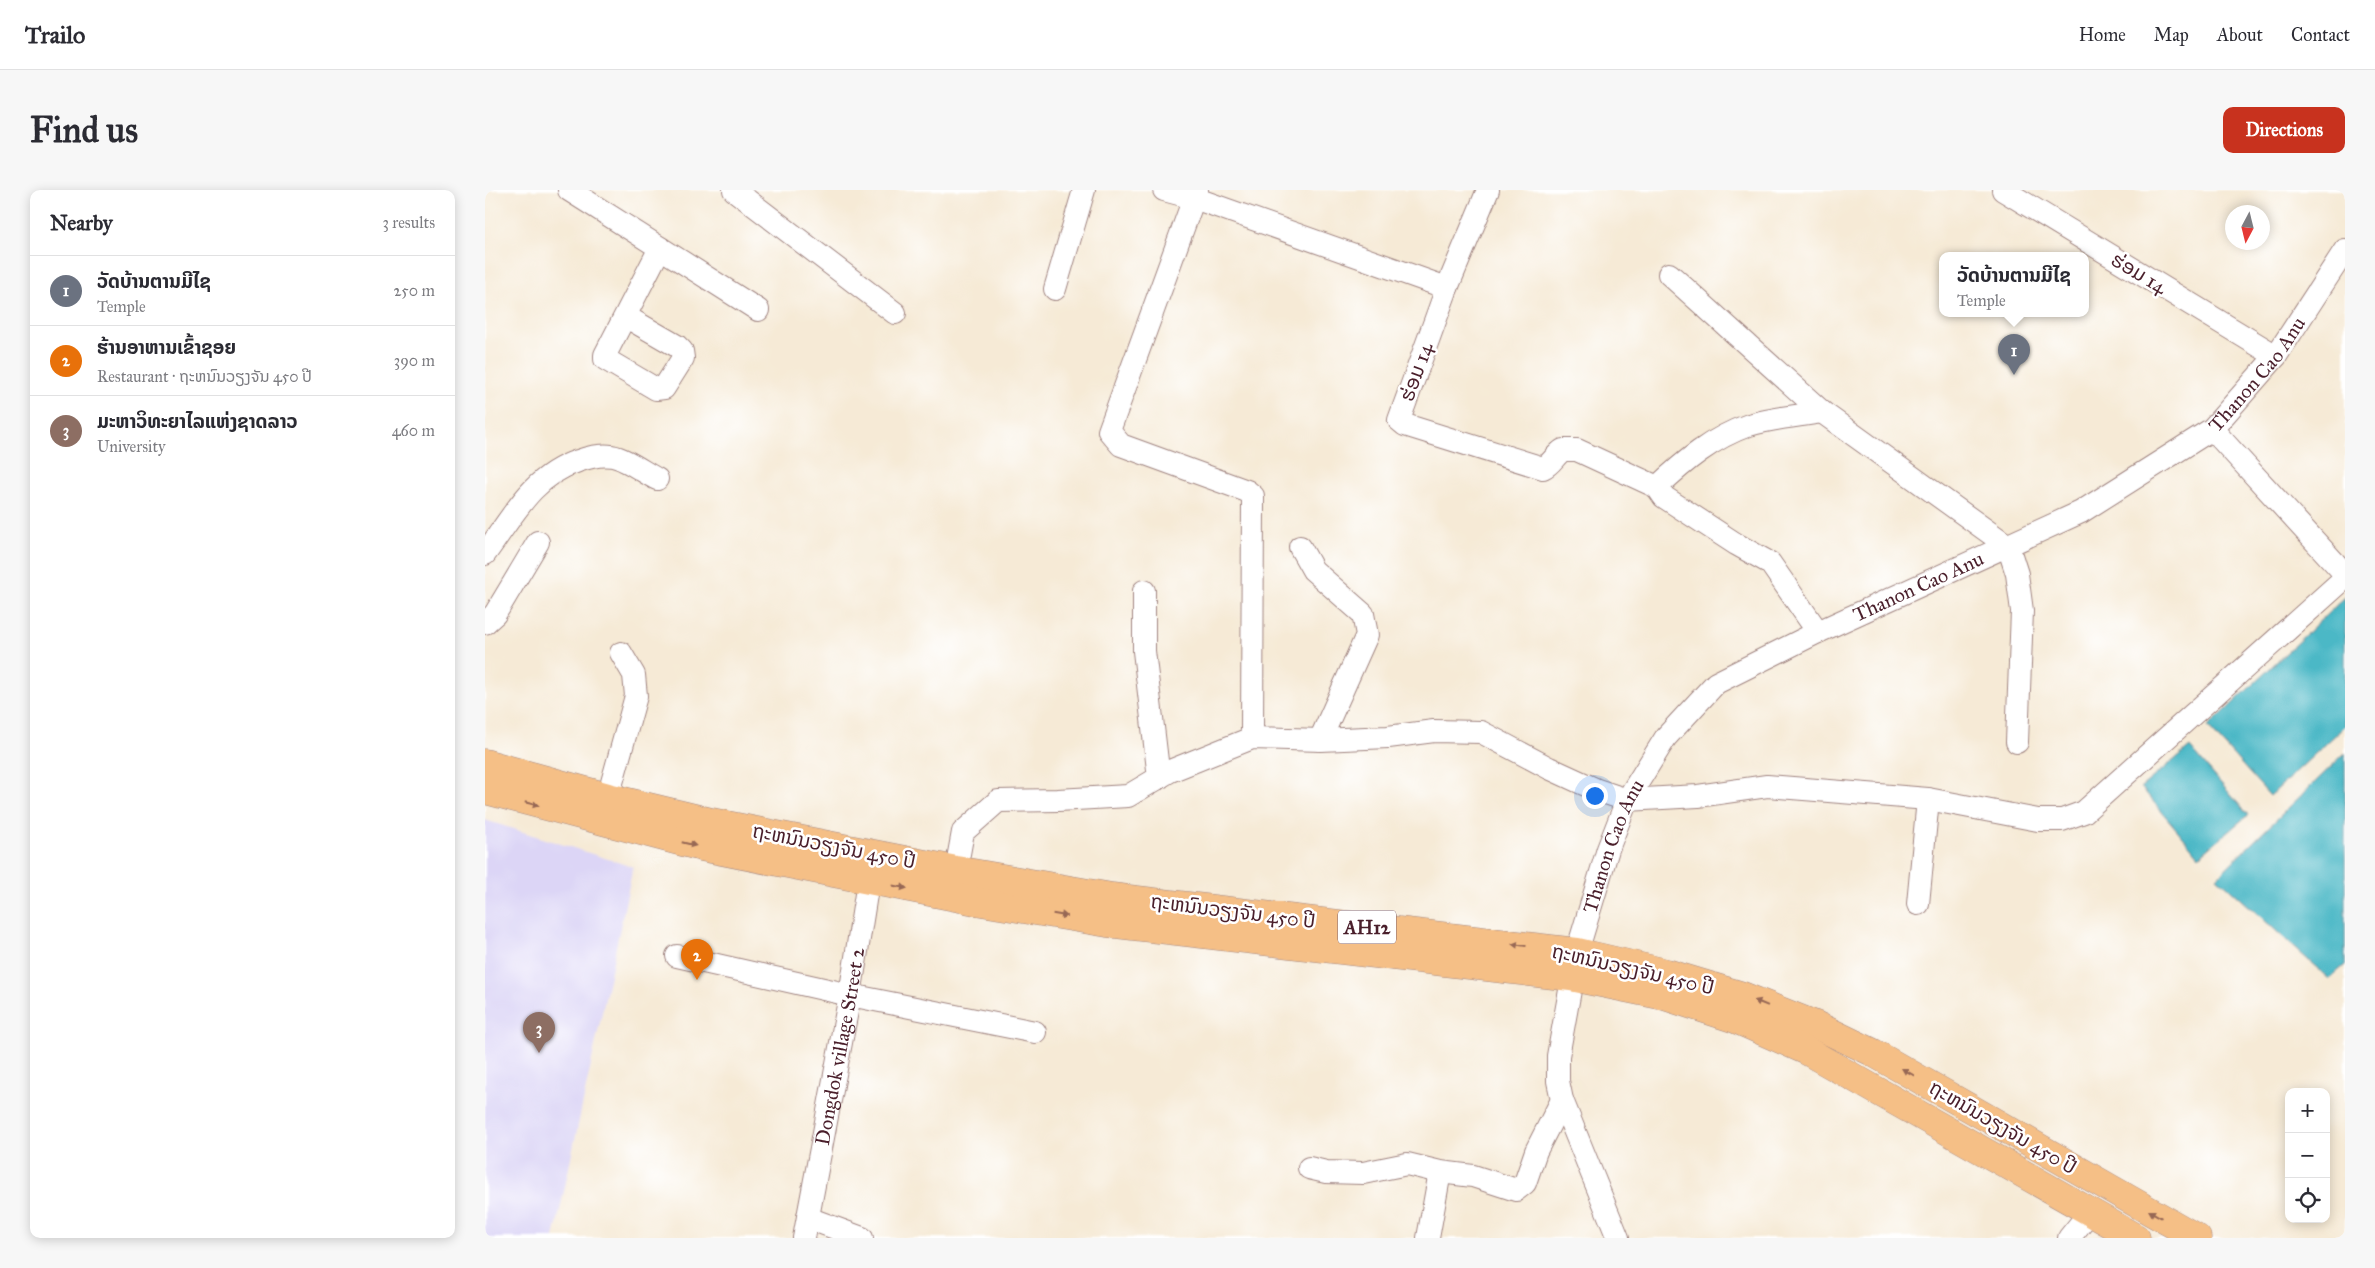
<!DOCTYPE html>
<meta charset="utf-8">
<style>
:root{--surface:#fff;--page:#f7f7f7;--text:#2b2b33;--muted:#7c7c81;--line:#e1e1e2;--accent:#c8321e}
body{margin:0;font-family:"IM FELL Great Primer","Noto Sans Lao",serif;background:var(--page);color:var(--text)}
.controls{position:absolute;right:15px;bottom:15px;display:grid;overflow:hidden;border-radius:10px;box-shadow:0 2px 12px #0003}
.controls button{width:45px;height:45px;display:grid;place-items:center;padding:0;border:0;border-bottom:1px solid var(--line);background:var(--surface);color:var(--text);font:25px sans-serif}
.compass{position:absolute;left:1740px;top:15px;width:45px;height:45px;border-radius:50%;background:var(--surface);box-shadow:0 2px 12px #0003;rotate:187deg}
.you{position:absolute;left:1109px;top:605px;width:18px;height:18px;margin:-12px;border:4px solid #fff;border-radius:50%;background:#1a73e8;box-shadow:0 0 0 8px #1a73e833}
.badge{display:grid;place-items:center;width:32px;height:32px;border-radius:50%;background:var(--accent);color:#fff;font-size:16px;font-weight:700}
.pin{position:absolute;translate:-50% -41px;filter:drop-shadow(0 1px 2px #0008)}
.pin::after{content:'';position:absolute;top:26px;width:18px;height:15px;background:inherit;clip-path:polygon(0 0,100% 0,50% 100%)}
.popup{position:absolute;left:1454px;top:62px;width:150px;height:65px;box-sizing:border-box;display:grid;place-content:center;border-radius:10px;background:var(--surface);filter:drop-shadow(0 1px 4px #0005);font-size:16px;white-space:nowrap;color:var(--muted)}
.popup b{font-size:19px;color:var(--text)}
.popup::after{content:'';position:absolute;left:50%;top:100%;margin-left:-10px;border:10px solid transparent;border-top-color:var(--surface)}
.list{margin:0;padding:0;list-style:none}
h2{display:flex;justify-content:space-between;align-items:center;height:65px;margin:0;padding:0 20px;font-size:21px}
h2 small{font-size:16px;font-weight:400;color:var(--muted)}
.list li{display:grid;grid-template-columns:32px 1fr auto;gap:15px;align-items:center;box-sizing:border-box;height:70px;padding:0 20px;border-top:1px solid var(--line)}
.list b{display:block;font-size:19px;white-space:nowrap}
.list p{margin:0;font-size:16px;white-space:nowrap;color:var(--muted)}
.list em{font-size:16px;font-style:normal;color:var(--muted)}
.icon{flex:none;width:28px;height:28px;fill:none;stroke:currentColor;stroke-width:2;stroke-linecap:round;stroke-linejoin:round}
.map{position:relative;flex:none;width:1860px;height:1048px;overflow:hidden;border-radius:10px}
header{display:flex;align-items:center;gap:30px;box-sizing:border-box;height:70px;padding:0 25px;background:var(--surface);border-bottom:1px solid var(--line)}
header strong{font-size:24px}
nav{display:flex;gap:28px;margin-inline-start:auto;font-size:18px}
.intro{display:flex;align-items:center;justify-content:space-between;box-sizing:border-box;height:120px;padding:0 30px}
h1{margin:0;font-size:35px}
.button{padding:12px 22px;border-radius:10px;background:var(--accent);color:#fff;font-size:18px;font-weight:700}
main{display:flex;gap:30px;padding:0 30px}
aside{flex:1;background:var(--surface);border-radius:10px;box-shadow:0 2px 12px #0003}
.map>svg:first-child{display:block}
.built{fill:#dcd5f6}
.water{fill:#4cb8c6;stroke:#4b6c78}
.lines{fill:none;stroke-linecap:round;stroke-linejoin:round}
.minor-casing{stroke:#a08480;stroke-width:24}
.highway-casing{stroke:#a08480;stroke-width:29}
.minor{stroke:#fff;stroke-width:22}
.highway{stroke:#f5bf86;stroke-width:28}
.oneway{fill:#976754}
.labels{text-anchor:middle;stroke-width:5;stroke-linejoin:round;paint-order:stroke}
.shield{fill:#fff;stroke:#80626b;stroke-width:1}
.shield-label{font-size:19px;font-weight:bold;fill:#4a1f2b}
.street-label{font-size:20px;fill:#4a1f2b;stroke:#fff}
</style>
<header>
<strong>Trailo</strong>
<nav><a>Home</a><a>Map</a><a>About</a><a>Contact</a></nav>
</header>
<div class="intro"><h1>Find us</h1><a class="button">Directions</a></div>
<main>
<aside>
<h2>Nearby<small>3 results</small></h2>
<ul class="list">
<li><span class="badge" style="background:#6b7280">1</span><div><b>ວັດບ້ານຕານມີໄຊ</b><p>Temple</p></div><em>250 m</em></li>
<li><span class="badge" style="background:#e8710a">2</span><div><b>ຮ້ານອາຫານເຂົ້າຊອຍ</b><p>Restaurant · ຖະຫນົນວຽງຈັນ 450 ປີ</p></div><em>390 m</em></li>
<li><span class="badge" style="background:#8d6e63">3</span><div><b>ມະຫາວິທະຍາໄລແຫ່ງຊາດລາວ</b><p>University</p></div><em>460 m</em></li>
</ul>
</aside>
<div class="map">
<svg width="1860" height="1048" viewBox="0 0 1860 1048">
<rect width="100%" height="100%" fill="#fff"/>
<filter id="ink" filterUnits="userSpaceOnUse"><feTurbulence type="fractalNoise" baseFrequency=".02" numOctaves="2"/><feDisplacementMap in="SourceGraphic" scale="10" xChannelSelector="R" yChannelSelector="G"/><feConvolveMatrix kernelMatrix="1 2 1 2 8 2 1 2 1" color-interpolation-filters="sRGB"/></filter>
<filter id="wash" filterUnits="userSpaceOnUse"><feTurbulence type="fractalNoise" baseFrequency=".0096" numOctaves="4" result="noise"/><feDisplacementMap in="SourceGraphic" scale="20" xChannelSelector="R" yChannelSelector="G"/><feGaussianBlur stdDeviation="1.12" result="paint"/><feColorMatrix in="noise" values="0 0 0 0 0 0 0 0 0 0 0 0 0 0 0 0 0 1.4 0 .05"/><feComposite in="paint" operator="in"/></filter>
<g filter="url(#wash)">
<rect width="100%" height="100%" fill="#f6ead6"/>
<path class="built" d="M0,630L148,677L69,1048H0Z"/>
<g class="water">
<path d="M1860,407V536L1785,606L1723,537Z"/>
<path d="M1705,557L1763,625L1714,666L1656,597Z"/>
<path d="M1860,563V775L1844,789L1732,687Z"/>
</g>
</g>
<g filter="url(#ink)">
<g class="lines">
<g class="minor-casing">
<g id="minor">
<path d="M84,0L273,120"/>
<path d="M249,0L410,123"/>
<path d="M679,0L709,8L962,98"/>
<path d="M712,0L624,241L636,255L762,301L768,306L767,548"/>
<path d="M1003,0L962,98L914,230L920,235L1058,278C1067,274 1070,265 1078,260H1092L1172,297L1179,307L1251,354L1285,373L1333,442"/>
<path d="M1518,0L1791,166"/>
<path d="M1184,84L1337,222L1523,356L1532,384L1537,421L1532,552"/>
<path d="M570,99L599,0"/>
<path d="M140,126L192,156L197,161L198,168L179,198L171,199L120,169V165L175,58"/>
<path d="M1727,239L1860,384"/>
<path d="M1172,297C1200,271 1227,248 1264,235C1287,228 1314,226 1337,222"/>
<path d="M815,357L828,380L878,424L882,445L835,550"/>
<path d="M0,364C28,326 47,286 93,271C104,267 116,264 127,266C140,268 160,283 172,289"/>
<path d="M659,401V461L674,588"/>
<path d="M0,433L10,424L53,352"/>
<path d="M123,607L151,506L149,485L136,463"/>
<path d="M471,680L478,642L513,611L573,610L643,606L685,581L767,548L836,550L903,547L949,541L996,542L1064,578L1112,600L1142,610L1213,606L1282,596L1443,609L1553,630H1577L1599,622L1860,388"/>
<path d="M1433,714L1443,609"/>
<path d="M192,766L365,805L550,842"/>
<path d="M824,978L841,982L878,983L922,974L955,982L988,986L1031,1000L1040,993L1051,961L1077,910"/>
<path d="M323,1028L377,1048"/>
<path id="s1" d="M319,1048L365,805L386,673"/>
<path d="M943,1048L955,982"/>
<path id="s2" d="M1133,1048L1077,910L1073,891V866L1092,762L1123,659L1142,610L1181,547L1231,493L1333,442L1596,322L1727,239L1791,166L1860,60"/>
<path d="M1584,1048L1605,1022"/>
</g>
</g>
<g class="highway-casing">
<g id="highway">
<path d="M0,573L123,607L227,632L471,680L627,707L1092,762L1182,783L1258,806L1333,836L1387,862L1712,1048"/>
<path d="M0,600L216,657L490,711L622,733L1086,787L1179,806L1250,829L1322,861L1651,1048"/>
</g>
</g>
<use href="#minor" class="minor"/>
<use href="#highway" class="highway"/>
</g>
<defs><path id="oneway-solid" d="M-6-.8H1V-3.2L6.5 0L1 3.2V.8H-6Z" transform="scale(1.25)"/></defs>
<g class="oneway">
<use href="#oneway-solid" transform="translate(47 614) rotate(14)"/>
<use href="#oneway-solid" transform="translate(204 654) rotate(14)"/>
<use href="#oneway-solid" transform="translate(415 697) rotate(11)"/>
<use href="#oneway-solid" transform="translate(575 725) rotate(9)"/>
<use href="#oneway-solid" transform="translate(1034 755) rotate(-173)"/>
<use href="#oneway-solid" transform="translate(1276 813) rotate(-158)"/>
<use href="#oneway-solid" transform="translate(1423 882) rotate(-150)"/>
<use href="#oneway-solid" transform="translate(1670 1024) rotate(-150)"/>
</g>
</g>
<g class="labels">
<rect class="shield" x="853" y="720.5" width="58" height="33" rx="4"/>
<g class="shield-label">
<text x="882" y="744">AH12</text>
</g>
<g class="street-label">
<text transform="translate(1654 83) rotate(31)" y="7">ຮ່ອມ 14</text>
<text transform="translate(931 182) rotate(-70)" y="7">ຮ່ອມ 14</text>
<text dy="7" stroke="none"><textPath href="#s2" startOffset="1236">Thanon Cao Anu</textPath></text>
<text dy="7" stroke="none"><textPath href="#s2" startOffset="831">Thanon Cao Anu</textPath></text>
<text transform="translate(349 656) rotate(11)" y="7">ຖະຫນົນວຽງຈັນ 450 ປີ</text>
<text dy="7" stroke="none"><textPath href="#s2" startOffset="411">Thanon Cao Anu</textPath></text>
<text transform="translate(748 721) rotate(7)" y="7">ຖະຫນົນວຽງຈັນ 450 ປີ</text>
<text transform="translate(1148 779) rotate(13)" y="7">ຖະຫນົນວຽງຈັນ 450 ປີ</text>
<text dy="7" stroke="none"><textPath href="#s1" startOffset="195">Dongdok village Street 2</textPath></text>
<text transform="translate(1518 937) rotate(30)" y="7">ຖະຫນົນວຽງຈັນ 450 ປີ</text>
</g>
</g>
</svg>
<div class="controls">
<button>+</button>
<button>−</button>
<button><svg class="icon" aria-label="locate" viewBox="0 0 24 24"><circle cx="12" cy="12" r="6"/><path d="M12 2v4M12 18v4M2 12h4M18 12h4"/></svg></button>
</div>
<svg class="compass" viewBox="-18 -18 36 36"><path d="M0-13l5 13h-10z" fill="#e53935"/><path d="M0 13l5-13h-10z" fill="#7c7c81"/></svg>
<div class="you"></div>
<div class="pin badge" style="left:1529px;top:185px;background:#6b7280">1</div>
<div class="popup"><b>ວັດບ້ານຕານມີໄຊ</b>Temple</div>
<div class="pin badge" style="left:212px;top:790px;background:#e8710a">2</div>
<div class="pin badge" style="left:54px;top:863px;background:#8d6e63">3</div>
</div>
</main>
